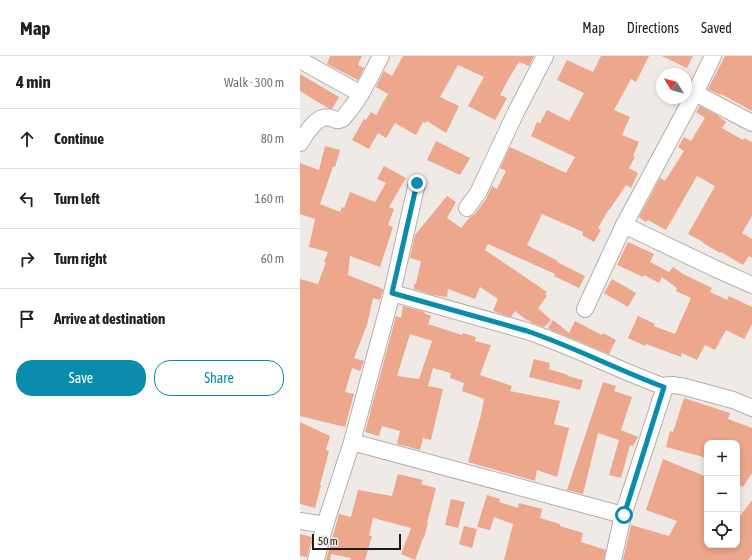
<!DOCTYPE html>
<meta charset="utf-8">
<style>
:root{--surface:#fff;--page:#f6f6f6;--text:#202124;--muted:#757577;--line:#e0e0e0;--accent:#0a8cac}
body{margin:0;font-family:"Asap Condensed",sans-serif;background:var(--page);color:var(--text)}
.controls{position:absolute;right:12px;bottom:12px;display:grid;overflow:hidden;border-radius:8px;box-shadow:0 2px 6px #0003}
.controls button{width:36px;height:36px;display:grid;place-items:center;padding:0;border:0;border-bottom:1px solid var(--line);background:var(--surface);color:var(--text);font:20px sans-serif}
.compass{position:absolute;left:356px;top:12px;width:36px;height:36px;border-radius:50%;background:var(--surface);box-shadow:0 2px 6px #0003;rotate:307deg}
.scale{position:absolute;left:12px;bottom:10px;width:89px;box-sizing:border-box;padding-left:4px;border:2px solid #1e1c1b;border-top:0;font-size:11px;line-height:14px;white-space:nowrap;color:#1e1c1b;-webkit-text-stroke:3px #f0eae7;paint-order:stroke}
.stop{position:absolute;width:12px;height:12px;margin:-9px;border:3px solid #0a8cac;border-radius:50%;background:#fff}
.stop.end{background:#0a8cac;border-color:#fff;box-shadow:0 1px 4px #0008}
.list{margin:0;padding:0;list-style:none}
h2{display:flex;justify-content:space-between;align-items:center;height:52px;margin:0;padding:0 16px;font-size:17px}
h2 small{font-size:13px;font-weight:400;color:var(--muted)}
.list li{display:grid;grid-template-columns:26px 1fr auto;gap:12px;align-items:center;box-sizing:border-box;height:60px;padding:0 16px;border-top:1px solid var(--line)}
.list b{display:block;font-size:15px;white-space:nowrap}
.list em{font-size:13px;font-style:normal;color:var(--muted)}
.actions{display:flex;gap:8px;padding:12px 16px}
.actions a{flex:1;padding:9px 0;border:1px solid var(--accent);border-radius:16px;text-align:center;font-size:14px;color:var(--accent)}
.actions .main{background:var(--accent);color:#fff}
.icon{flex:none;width:22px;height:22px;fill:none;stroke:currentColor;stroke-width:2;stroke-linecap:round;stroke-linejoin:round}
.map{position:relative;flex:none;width:452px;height:504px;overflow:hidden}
header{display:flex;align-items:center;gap:24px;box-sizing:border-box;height:56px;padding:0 20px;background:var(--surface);border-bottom:1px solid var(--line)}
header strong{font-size:19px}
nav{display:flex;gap:22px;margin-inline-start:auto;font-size:14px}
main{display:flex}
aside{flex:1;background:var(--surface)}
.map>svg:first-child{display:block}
.building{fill:#eca78c;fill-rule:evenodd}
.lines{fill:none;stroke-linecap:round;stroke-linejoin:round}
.minor-casing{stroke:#b5aeac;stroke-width:18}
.minor{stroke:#fff;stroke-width:16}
.route{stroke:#0a8cac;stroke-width:5}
</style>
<header>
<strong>Map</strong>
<nav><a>Map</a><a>Directions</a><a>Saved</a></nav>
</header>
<main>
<aside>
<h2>4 min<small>Walk · 300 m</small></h2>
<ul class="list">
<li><svg class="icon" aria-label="ahead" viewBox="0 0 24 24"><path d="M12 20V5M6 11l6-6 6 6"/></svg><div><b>Continue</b></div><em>80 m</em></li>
<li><svg class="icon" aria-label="left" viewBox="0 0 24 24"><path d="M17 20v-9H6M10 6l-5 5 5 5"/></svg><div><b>Turn left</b></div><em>160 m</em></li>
<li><svg class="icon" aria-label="right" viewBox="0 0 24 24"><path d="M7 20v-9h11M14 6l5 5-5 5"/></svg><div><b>Turn right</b></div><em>60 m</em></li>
<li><svg class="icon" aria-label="arrive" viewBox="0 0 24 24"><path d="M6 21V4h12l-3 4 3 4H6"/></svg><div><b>Arrive at destination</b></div></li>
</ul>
<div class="actions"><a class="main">Save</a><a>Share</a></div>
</aside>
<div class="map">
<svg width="452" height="504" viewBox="0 0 452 504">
<rect width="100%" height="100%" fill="#f0eae7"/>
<g class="building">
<path d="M30,0H62L58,9L64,12L58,24L27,8Z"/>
<path d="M103,0H234L229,10L219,6L208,24L200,39L207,42L195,64L168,50L184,21L158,9L140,41L159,50L146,77L127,65L125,67L123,66L116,79L95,67L86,82L78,77L69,93L52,84L64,63L66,64L71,56L76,59L88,38L76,31L84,15L92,20Z"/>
<path d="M301,0H349L336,26L331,23L314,54L330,61L322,79L339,86L333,100L335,101L329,112L338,117L331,132L326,129L310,153H309L298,172L301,174L294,186L282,179L283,176L242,158L227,189L258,205L257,206L285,220L279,232L254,220L255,218L188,188L185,194L247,236L245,238L247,240L238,252L251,264L244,271L232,267L229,264L228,265L215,255L211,261L193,255L198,243L180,231L175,243L148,233L147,241L133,239L114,233V228H116L121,205L110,202L115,179L147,140L156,146L147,162L161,172L170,161L175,158L186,143L192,130L197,133L206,115L200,112L210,91L266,117L275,101L231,80L237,66L240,67L247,54L269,65L284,37L257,24L267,4L293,16Z"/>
<path d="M362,0H393L387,12Z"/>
<path d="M425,0H452V55L421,38L420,39L408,33Z"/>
<path d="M0,18L39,41L32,53L28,52L0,35Z"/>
<path d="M400,50L417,59L426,66L422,72L443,84L444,82L452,86V160L442,177L452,183V202L449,200L443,209L421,196L420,197L403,187V186L388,178L415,130L397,120L366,174L348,164L346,166L339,161L360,122L365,125L384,95L378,91L384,81L391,85L405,62L396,56Z"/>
<path d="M136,85L170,102L160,119L127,104Z"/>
<path d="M25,90L40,94L35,111H33L20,148L40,156L42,151L44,152L50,136L75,146L86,127L77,123L84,110L106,122L89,151L94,153L88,169L93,171L80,211L50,200L48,219L83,233L80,244L73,242L67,269L54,302L64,305L60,315L52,312L45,336L54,338L45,371L0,360V223L18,228L26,206H24L28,196L9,191L15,163L0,158V107L19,114Z"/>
<path d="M328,186L354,198L350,206L369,216L373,211L383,218L412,232L410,236L427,244L429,240L452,251V269L444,283L426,274L415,294L405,289L397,304L382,297L381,301L346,288L345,290L328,282L338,260L355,268L354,270L375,278L391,242L376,235L377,232L362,221L359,227L344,219L343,221L317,209Z"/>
<path d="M312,223L336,237L328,251L304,237Z"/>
<path d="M103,250L125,256L124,257L131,260L128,268L162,279L163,277L176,281L175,285L191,289L180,319L212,330L210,335L260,345L254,368L269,372L257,421L237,414L235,425L168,406L181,359L184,343L162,335L164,327L150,322L151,317L133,312L128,330L143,333L131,384L123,382L120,394L97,388L100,375L82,370L79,380L65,376L96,260L101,262ZM110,278L132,285L119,323L97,320Z"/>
<path d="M253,264L269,277L275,265L302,279L303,277L316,284L309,298L249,273L248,272Z"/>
<path d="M234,303L250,307L249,313L268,319L267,320L283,324L280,334L229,321Z"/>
<path d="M303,326L316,330L314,335L332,341L321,374L338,381L333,390L330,389L321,422L309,419L319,384L298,377L283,438L267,434Z"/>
<path d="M384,342L430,357L428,363L452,372V417L443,431L437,427V387H407V402L366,391L370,375L373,376Z"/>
<path d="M0,366L30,380L26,394L29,395L20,429H21L15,452L0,448Z"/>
<path d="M363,403L407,421V489H437V464L452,444V499L448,504H323L331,469L369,480L377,465L346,454Z"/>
<path d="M98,418L123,424L121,428L136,432L127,467H128L124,482H123L115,504L101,498L111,472L73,462L69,480H72L65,504H50L51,502L31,498L30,504H26L39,458L51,461L58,434L92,440Z"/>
<path d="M187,439L200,443L199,446L218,452L219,447L242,453L240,462L260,468V470L283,477L281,486L306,494L304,504H204L213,468L194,461L190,474L177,471Z"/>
<path d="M151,443L165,446L158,472L145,469Z"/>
<path d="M164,470L177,473L172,492L159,488Z"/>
<path d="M0,478L12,481L7,501L0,500Z"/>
</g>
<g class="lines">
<g class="minor-casing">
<g id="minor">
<path d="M0,4L61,38"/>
<path d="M395,37L452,67"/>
<path d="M0,87C6,78 17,57 31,62C35,63 37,66 42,63C46,60 49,54 52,51C64,35 72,17 81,0"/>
<path d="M167,152L178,137L216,56L245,0"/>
<path d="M324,169L414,212L452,229"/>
<path d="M92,237L227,275C274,291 318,314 365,331L368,329H374L385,331L433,344L452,352"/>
<path d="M285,253L324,169L395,37L413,0"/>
<path d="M52,386L323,459"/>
<path d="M0,465L25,469"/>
<path d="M16,504L25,469L52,386L92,237L117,127"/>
<path d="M313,504L323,459L365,331"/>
</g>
</g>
<use href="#minor" class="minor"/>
</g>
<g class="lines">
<path class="route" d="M117,127L92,237L227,275C274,291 318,314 364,331L324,459"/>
</g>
</svg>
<div class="controls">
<button>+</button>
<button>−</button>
<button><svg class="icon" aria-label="locate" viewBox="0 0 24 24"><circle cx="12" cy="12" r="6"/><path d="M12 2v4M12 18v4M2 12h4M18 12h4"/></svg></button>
</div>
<svg class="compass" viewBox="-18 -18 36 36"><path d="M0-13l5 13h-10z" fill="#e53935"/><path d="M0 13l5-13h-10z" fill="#757577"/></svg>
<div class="scale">50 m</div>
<div class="stop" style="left:324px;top:459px"></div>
<div class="stop end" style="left:117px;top:127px"></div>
</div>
</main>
